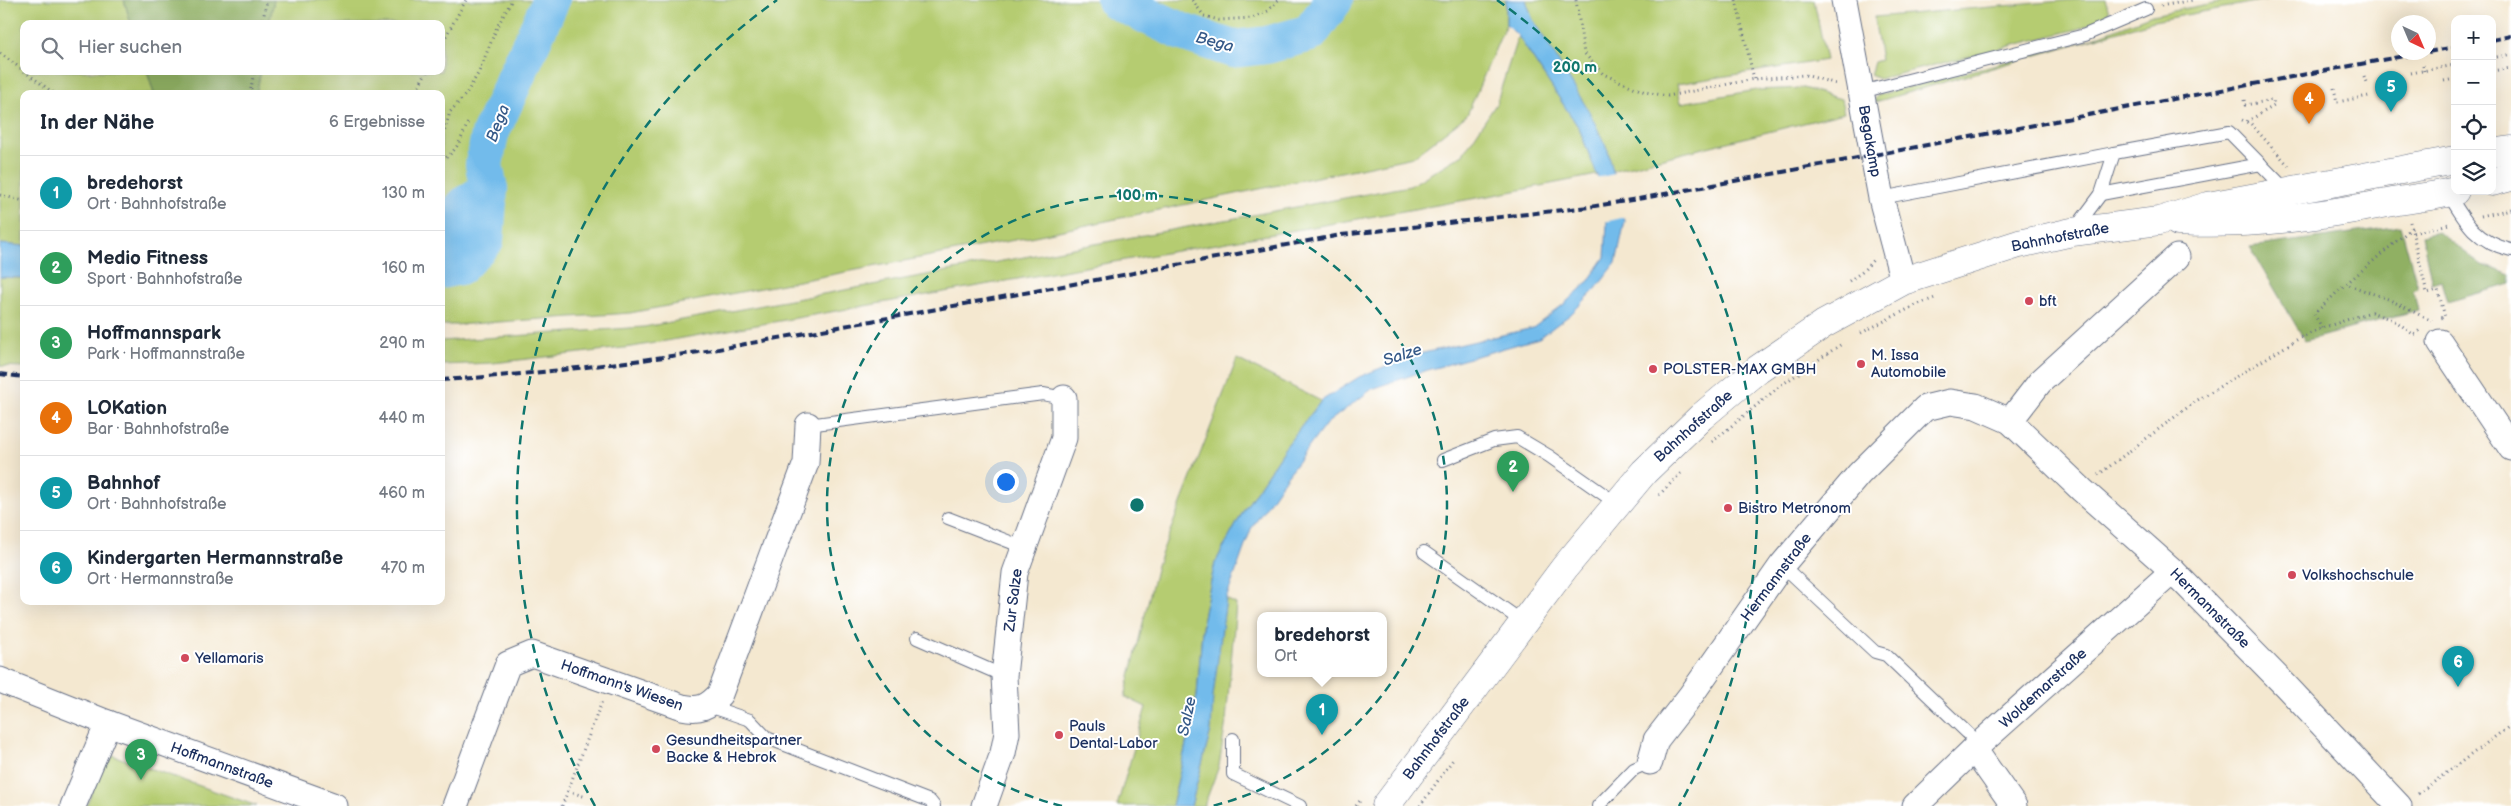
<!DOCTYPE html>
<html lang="de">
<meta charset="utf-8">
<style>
:root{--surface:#fff;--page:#f6f6f7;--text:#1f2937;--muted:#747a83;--line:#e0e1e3;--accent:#b45309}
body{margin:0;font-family:"Balsamiq Sans",sans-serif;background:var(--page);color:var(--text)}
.controls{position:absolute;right:15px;top:15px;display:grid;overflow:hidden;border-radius:10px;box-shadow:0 5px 20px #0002}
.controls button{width:45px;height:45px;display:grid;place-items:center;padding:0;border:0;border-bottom:1px solid var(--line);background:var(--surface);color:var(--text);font:25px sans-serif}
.compass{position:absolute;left:2391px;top:15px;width:45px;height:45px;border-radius:50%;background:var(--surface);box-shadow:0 5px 20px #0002;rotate:136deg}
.you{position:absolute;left:1005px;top:481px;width:18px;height:18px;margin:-12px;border:4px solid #fff;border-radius:50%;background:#1a73e8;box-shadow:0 0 0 8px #1a73e833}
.badge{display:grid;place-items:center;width:32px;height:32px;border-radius:50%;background:var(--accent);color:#fff;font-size:16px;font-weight:700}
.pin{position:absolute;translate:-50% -41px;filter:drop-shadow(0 1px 2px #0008)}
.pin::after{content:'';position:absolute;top:26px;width:18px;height:15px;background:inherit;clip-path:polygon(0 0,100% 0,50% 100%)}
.popup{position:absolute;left:1257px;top:612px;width:130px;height:65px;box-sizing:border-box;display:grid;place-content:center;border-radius:10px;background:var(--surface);filter:drop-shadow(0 1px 4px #0005);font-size:16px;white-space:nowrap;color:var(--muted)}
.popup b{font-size:19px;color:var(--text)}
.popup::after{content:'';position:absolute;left:50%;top:100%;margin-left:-10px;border:10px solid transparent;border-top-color:var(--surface)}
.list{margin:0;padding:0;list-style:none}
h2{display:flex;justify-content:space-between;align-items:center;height:65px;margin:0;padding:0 20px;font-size:21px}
h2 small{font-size:16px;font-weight:400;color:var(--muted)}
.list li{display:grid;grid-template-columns:32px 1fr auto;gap:15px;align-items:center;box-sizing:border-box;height:75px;padding:0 20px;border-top:1px solid var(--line)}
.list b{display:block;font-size:19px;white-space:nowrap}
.list p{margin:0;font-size:16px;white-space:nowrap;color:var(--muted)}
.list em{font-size:16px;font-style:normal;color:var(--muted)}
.icon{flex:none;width:28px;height:28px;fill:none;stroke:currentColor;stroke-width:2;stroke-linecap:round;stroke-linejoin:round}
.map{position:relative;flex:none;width:2511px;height:806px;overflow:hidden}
.search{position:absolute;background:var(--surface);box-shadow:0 5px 20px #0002;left:20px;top:20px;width:425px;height:55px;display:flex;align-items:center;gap:12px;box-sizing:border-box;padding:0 18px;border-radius:10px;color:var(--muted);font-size:19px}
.panel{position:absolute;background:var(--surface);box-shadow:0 5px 20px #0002;left:20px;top:90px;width:425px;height:515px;border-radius:10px}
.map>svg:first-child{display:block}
.green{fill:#b5cc71;stroke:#687e68}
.forest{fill:#90b063;stroke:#567060}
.water{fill:#72bbeb;stroke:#4675a4}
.pier{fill:#f4e8d0}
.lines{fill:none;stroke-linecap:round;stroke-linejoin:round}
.river{stroke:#72bbeb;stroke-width:38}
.service-casing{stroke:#677086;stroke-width:14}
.minor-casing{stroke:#677086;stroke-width:27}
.secondary-casing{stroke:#677086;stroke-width:29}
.path{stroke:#677086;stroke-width:3;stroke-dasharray:1 4;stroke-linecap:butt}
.service{stroke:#fff;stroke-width:12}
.minor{stroke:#fff;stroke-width:25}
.secondary{stroke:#fff;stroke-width:28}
.rail{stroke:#1b2f5e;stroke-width:4;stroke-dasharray:8 4;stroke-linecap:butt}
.ring{fill:none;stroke:#0f766e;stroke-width:2.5;stroke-dasharray:9 6}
.poi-dot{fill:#d1495b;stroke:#fff;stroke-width:2}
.labels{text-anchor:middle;stroke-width:4;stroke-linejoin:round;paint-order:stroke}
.street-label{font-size:15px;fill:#1b2f5e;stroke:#fff}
.poi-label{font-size:15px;fill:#1b2f5e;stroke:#fff;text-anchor:start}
.water-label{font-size:16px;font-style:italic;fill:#355988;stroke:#fff}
.centre{fill:#0f766e;stroke:#fff;stroke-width:2.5}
.ring-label{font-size:15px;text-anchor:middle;font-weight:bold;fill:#0f766e;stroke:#fff;stroke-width:4;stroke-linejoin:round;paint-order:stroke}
</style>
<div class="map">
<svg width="2511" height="806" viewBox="0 0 2511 806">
<rect width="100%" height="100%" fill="#fff"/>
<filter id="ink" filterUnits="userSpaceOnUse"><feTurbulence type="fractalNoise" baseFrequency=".02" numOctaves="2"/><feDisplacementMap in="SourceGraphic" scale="10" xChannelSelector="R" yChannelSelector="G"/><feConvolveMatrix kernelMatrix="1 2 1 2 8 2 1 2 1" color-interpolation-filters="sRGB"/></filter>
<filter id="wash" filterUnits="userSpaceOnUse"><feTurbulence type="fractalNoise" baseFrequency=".0096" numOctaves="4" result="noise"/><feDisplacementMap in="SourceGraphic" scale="20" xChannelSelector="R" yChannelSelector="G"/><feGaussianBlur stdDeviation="1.12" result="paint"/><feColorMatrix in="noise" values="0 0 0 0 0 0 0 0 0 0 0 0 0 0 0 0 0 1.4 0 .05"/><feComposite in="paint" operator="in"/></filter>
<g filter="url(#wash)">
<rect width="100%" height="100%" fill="#f4e8d0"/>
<g class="green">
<path d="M0,0H124L131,24H24V71H147L154,94H24V246L0,244Z"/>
<path d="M274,0H1506V24L1467,115L1413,157L1025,238L630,313L455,325H441V94H256L261,71H441V24H269Z"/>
<path d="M1526,0H1814L1826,60L1677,84L1681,103L1757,90L1803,88L1841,99L1844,113L1611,171L1608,151L1532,18Z"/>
<path d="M2073,0H2105L2109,12L2101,19L2078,29L1879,79L1870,75L1874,62L1881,60L1874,17Z"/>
<path d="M2229,0H2266L2154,21L1872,103L1878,95L2085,41L2152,15Z"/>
<path d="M1518,36L1579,128L1597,175L1494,195L632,347L493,363L441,365V341L644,327L1410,186L1463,154L1496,104Z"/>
<path d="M0,277L24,278V367L0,366Z"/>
<path d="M1237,359L1321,401L1284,449L1244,510L1215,563L1203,617L1197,696L1172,806H1117L1146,707L1125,697L1157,565Z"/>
<path d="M1226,599L1236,604L1226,721L1219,766L1204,806H1191L1211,730L1212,696Z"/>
<path d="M109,754L257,806H86Z"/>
</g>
<g class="forest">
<path d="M124,0H274L269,24H131Z"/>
<path d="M147,71H261L256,94H154Z"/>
<path d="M2401,226L2418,288L2413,290L2418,310L2305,341L2250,247Z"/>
<path d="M2438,232L2482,265L2511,275V284L2447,302L2441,281L2432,284L2422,236Z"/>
</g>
<g class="water">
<path d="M1506,0H1526L1532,18L1590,113L1608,151L1625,221L1616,263L1595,290L1571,314L1539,338L1421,372L1372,389L1326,424L1287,476L1251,529L1226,599L1213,696L1211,730L1191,806H1172L1197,696L1203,617L1215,563L1244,510L1284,449L1321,401L1359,377L1410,356L1533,328L1564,304L1587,283L1605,257L1607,224L1597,175L1579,128L1518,36L1506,24Z"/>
<path d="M0,244L24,246V278L0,277Z"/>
</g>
<path class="pier" d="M1615,174L1626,217L1604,222L1595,178Z"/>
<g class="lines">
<g class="river">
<path d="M1115,0L1182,32L1233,49L1267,45L1310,33L1334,0"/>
<path d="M441,234L465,205L489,189L484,165L490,134L551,0"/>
<path d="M441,270L460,266L485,240L489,189"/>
</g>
</g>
</g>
<g filter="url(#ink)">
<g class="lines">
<g class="service-casing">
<g id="service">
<path d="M1861,92L2085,35L2146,9"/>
<path d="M2448,193C2465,222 2476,242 2511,250"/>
<path d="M2101,194L2261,164"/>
<path d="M1881,198L2114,153"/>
<path d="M2074,230L2101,194L2114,153L2229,132L2287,191"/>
<path d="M808,425L1043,394L1064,398"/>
<path d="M1443,460L1494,440L1517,437L1549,456L1616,503"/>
<path d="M948,518L1023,547"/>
<path d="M1424,552L1523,622"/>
<path d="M1782,565L1875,652L1886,655L1980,745"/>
<path d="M917,638L1004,676"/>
<path d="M709,706L750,720L767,738L930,801L934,806"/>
<path d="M1233,739V774L1300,806"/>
<path d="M1598,806L1634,769L1650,762"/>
</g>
</g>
<g class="minor-casing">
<g id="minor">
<path d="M1844,0L1881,198L1903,281"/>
<path d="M2440,342L2511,448"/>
<path d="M2010,421L2040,382L2177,257"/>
<path d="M0,680L108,723L335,806"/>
<path d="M1974,749L2014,806"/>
<path d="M1650,762L1656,740L1691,695L1782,565L1859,474L1925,408L1950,402L1976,406L2010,421L2082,490L2173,571L2285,685L2399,806"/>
<path d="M73,806L108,723"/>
<path d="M455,806L508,664L532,654L682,707C700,711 708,707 720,694L806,463L808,425"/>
<path d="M984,806L1003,753L1007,733L1004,676L1015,573L1064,438V398"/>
<path d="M1915,806L1974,749L2173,571"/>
</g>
</g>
<g class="secondary-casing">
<g id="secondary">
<path d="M2492,153L2511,150"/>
<path d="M2492,182L2511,177"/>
<path d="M2178,222C2251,226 2326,215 2398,201C2417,198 2436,196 2455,191"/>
<path d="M1386,806L1565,567L1644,472L1701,417L1758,369L1824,324L1903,281L2019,244L2072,232L2159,221L2208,206L2455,160"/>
</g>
</g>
<g class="path">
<path d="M1192,0L1204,16L1219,20L1252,18L1268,11L1278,0"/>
<path d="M1576,0L1584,53L1603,74L1645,92L1668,96L1754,79L1805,75L1837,84"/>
<path d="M1736,0L1754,79"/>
<path d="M2161,6L2193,0"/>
<path d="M262,24L267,0"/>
<path d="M441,45L466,0"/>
<path d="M0,53L24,71"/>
<path d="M2492,58L2511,54"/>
<path d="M2423,65L2424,71"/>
<path d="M24,71L55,94"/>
<path d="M2492,71L2511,68"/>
<path d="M2411,73L2455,65"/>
<path d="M2364,76L2366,82"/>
<path d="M2385,78L2388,91"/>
<path d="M2444,81L2455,79"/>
<path d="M2307,87L2308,93"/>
<path d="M2334,88L2337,102L2369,96"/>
<path d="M250,94L254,71"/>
<path d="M414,94L427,71"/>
<path d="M2244,100L2245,105L2273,100L2274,106L2246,122"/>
<path d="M2242,120L2251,124L2289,166"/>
<path d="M441,160V143L450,112L466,94L479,72L497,27L512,0"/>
<path d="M442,160C457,152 462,137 468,122"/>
<path d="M0,195L24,201"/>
<path d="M2481,216L2511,209"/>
<path d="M2410,222L2427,293L2438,290L2445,317L2441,318"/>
<path d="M2412,228L2346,284L2388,299L2432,321"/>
<path d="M2413,233L2449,224"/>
<path d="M1849,281L1862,272L1874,259"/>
<path d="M2322,328L2314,314L2346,284"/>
<path d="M1861,333L1916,305L1935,298"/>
<path d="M1712,442L1780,386L1843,343"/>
<path d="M2098,475L2196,401L2298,339L2322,328L2371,312L2397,322L2414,335L2420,330"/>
<path d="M1659,495L1683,471"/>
<path d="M568,791L586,797"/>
<path d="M2418,794L2511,725"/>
<path d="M562,806L602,701"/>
<path d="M1356,806L1362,798"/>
<path d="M1420,806L1454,758"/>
</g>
<use href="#service" class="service"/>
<use href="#minor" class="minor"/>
<use href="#secondary" class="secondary"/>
<g class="rail">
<path d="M2492,40L2511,36"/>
<path d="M2428,52L2455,47"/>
<path d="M0,374L24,377"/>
<path d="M441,380C533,375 623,363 713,350L1341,235L1589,207L1638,199L2425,52"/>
</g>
</g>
</g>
<g class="ring">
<path d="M1062 806A310 310 0 1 1 1212 806"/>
<path d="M595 806A620 620 0 0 1 777 0M1497 0A620 620 0 0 1 1679 806"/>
</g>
<g class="poi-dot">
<circle cx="2029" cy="301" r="5"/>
<circle cx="1861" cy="364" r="5"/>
<circle cx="1653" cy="369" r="5"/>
<circle cx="1728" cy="508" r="5"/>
<circle cx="2292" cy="575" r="5"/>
<circle cx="185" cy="658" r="5"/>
<circle cx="1059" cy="735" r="5"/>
<circle cx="656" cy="749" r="5"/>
</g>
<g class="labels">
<g class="street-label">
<text transform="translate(1870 141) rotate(80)" y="5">Begakamp</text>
<text transform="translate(2060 237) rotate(-11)" y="5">Bahnhofstraße</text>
<text transform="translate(1693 426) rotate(-42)" y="5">Bahnhofstraße</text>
<text transform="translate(1776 577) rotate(-53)" y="5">Hermannstraße</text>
<text transform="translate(1013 600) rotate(-83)" y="5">Zur Salze</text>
<text transform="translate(2210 608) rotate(45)" y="5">Hermannstraße</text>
<text transform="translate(622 685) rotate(19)" y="5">Hoffmann's Wiesen</text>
<text transform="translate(2043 688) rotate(-42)" y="5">Woldemarstraße</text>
<text transform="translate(1436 738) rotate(-53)" y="5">Bahnhofstraße</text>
<text transform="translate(222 765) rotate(20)" y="5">Hoffmannstraße</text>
</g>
<g class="poi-label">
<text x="2039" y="306">bft</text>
<text x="1871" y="360">M. Issa<tspan x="1871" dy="17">Automobile</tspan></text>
<text x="1663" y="374">POLSTER-MAX GMBH</text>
<text x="1738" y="513">Bistro Metronom</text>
<text x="2302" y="580">Volkshochschule</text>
<text x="195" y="663">Yellamaris</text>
<text x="1069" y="731">Pauls<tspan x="1069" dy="17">Dental-Labor</tspan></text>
<text x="666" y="745">Gesundheitspartner<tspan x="666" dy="17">Backe &amp; Hebrok</tspan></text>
</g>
<g class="water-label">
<text transform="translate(1215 41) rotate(15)" y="6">Bega</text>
<text transform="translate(497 123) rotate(-69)" y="6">Bega</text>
<text transform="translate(1402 354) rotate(-18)" y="6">Salze</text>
<text transform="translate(1186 716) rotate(-78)" y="6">Salze</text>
</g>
</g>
<circle cx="1137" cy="505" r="8" class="centre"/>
<g class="ring-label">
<text x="1575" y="72">200 m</text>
<text x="1137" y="200">100 m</text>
</g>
</svg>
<div class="controls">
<button>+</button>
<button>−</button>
<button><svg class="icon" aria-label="locate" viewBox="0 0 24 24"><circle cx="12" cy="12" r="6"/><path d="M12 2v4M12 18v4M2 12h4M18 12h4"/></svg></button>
<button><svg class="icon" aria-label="layers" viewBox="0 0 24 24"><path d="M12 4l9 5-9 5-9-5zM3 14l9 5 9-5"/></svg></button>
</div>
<svg class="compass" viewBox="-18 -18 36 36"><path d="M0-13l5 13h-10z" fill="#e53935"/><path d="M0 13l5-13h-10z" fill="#747a83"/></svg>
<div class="you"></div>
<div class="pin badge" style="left:1322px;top:735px;background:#0f9aa8">1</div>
<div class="popup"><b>bredehorst</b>Ort</div>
<div class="pin badge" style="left:1513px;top:492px;background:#2e9e5b">2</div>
<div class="pin badge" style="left:141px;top:780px;background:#2e9e5b">3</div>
<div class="pin badge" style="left:2309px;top:124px;background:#e8710a">4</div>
<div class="pin badge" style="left:2391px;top:112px;background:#0f9aa8">5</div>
<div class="pin badge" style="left:2458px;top:687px;background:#0f9aa8">6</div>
<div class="search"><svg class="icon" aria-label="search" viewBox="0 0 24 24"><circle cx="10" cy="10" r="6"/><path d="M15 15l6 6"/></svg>Hier suchen</div>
<section class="panel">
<h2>In der Nähe<small>6 Ergebnisse</small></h2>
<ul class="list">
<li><span class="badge" style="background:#0f9aa8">1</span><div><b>bredehorst</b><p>Ort · Bahnhofstraße</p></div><em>130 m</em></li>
<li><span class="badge" style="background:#2e9e5b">2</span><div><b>Medio Fitness</b><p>Sport · Bahnhofstraße</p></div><em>160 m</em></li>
<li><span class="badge" style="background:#2e9e5b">3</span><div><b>Hoffmannspark</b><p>Park · Hoffmannstraße</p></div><em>290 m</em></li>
<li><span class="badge" style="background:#e8710a">4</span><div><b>LOKation</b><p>Bar · Bahnhofstraße</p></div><em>440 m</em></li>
<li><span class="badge" style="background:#0f9aa8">5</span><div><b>Bahnhof</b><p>Ort · Bahnhofstraße</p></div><em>460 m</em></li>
<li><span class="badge" style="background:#0f9aa8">6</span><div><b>Kindergarten Hermannstraße</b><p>Ort · Hermannstraße</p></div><em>470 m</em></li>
</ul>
</section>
</div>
